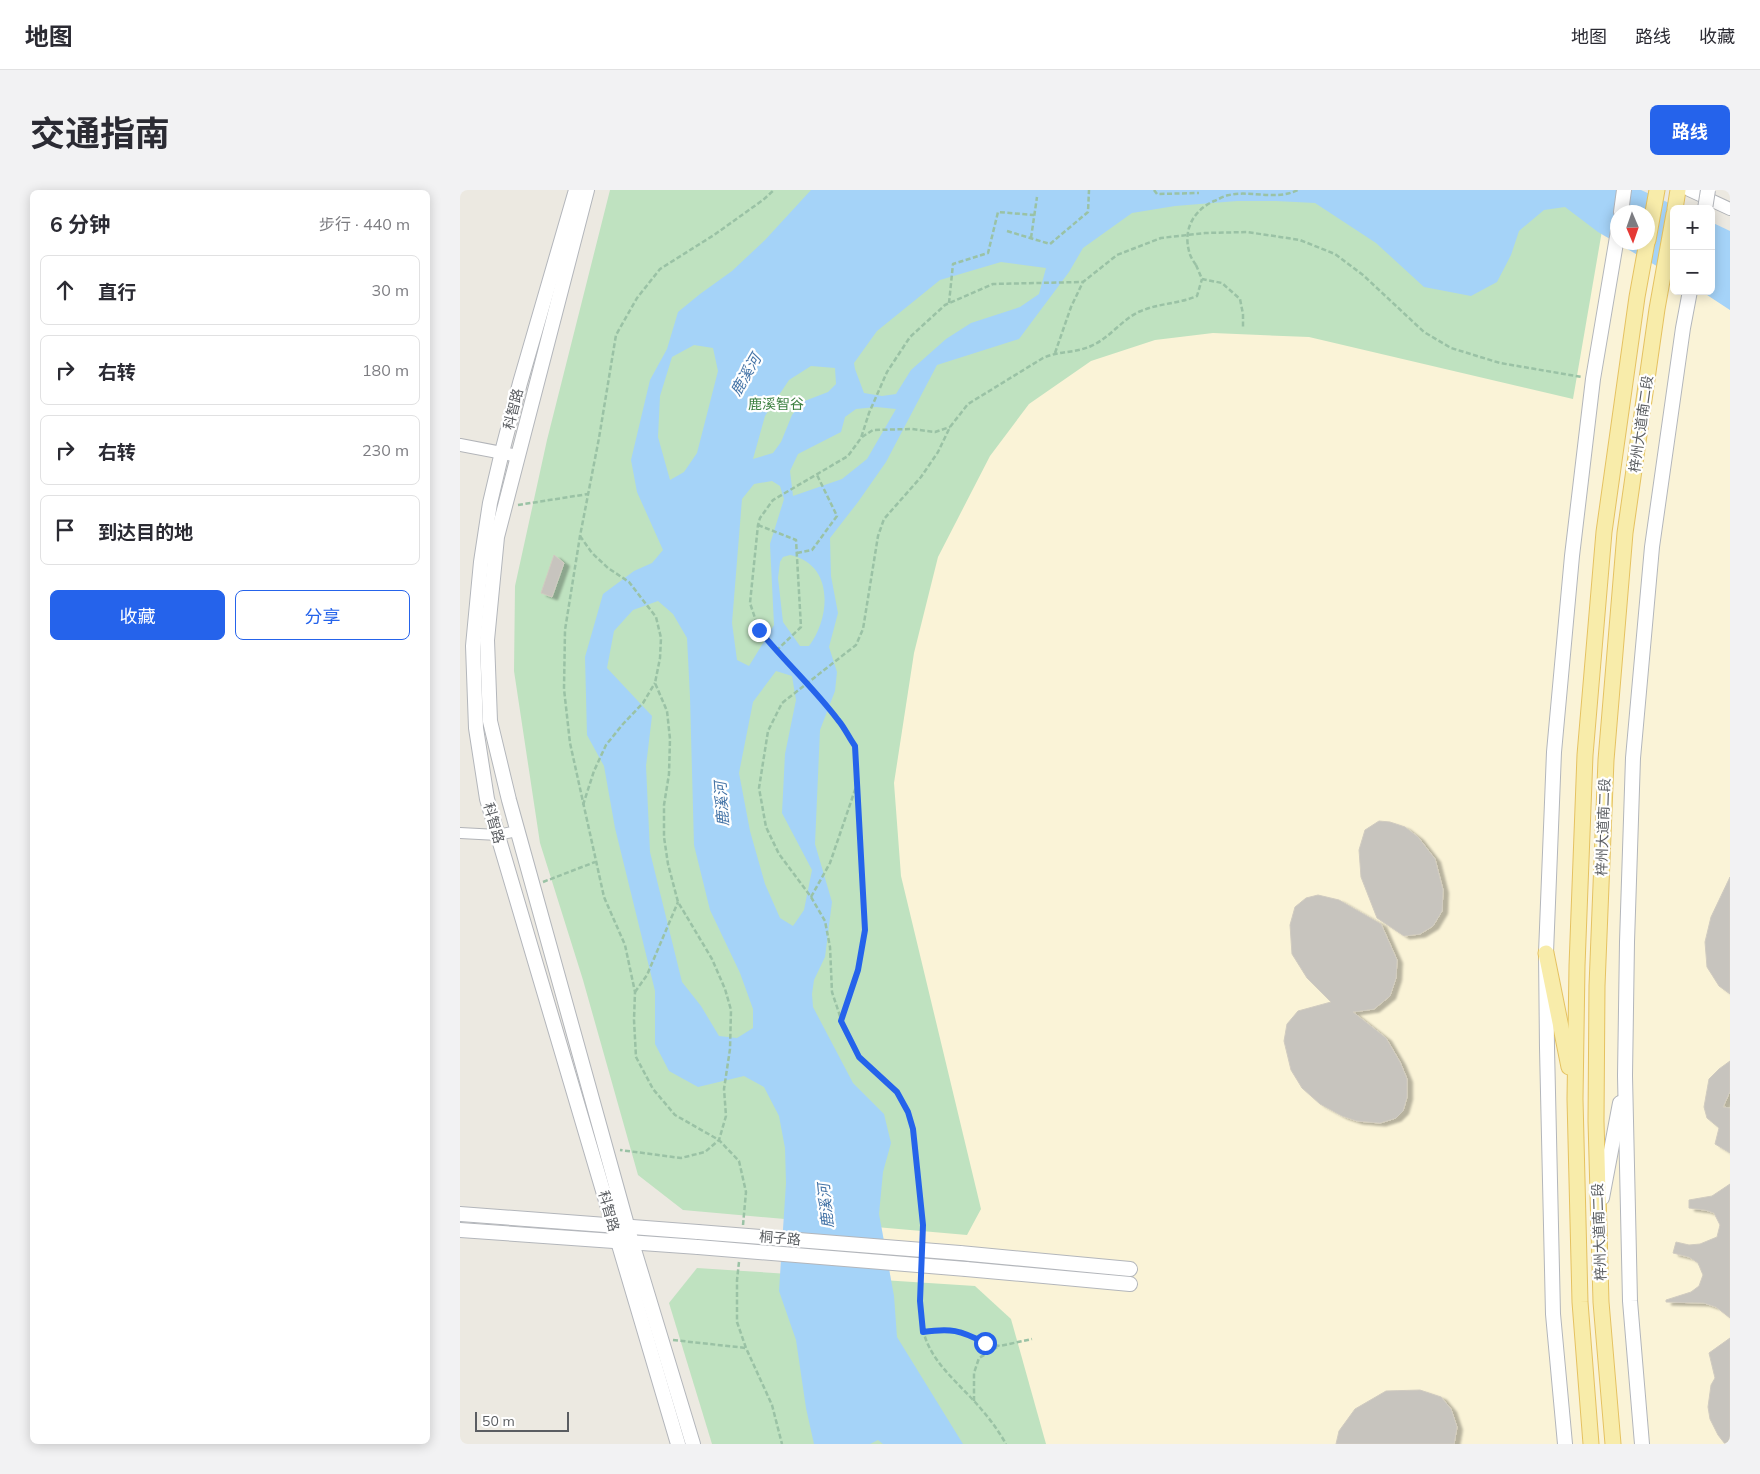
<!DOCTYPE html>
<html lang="zh">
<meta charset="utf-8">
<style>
:root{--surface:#fff;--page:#f2f2f3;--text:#2b2b33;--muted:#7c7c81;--line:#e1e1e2;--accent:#2563eb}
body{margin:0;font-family:Mulish,"Noto Sans SC",sans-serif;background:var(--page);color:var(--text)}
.controls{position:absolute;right:15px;top:15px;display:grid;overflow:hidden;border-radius:8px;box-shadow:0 2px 12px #0003}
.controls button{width:45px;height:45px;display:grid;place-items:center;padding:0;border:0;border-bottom:1px solid var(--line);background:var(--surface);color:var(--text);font:25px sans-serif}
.compass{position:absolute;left:1150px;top:15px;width:45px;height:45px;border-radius:50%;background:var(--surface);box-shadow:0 2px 12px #0003;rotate:178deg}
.scale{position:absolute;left:15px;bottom:12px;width:94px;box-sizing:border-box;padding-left:5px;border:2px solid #5a5d61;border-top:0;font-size:14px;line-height:18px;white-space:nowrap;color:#5a5d61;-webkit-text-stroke:4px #fff;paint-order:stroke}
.stop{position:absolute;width:15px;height:15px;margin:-11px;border:4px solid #2563eb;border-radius:50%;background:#fff}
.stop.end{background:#2563eb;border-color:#fff;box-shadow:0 1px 5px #0008}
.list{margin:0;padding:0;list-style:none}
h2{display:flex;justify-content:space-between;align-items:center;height:65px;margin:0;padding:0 20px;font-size:21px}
h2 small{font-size:16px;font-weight:400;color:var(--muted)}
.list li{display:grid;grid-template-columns:32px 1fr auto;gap:15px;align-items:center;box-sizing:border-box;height:70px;margin:0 10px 10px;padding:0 10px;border:1px solid var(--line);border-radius:8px}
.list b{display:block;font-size:19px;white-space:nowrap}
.list em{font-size:16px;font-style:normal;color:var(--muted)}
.actions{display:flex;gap:10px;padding:15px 20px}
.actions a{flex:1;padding:11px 0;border:1px solid var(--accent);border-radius:8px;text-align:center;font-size:18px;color:var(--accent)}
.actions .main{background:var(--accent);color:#fff}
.icon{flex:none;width:28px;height:28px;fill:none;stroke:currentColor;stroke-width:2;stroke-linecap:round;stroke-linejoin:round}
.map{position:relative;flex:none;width:1270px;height:1254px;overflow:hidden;border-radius:8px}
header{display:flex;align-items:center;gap:30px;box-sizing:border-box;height:70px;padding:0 25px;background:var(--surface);border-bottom:1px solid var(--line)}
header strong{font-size:24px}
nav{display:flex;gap:28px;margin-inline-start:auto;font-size:18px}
.intro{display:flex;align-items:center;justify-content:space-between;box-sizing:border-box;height:120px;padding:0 30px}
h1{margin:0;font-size:35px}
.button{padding:12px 22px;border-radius:8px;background:var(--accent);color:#fff;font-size:18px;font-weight:700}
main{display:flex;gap:30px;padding:0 30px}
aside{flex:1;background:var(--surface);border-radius:8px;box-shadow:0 2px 12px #0003}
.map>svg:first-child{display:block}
.commercial{fill:#faf3d7}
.green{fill:#bfe2c0}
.water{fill:#a5d3f8;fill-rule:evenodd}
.building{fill:#c7c4be;stroke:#d0cbc0;filter:url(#shadow)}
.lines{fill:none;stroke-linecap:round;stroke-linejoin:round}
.minor-casing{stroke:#b2b4b8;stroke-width:12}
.tertiary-casing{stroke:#b2b4b8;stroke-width:14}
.secondary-casing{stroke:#b3b6bb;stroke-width:16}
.primary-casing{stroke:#e5c261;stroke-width:17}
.path{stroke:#9ac2a5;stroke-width:2.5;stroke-dasharray:5 2.5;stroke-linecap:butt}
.minor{stroke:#fff;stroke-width:10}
.tertiary{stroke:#fff;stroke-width:12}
.secondary{stroke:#fff;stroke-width:14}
.primary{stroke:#f8ecaa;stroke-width:15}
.secondary-bridge-casing{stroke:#b3b6bb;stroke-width:16;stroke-linecap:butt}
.path-bridge{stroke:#9ac2a5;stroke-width:2.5;stroke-dasharray:5 2.5;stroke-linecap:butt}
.secondary-bridge{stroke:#fff;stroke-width:14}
.route{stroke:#2563eb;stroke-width:6}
.labels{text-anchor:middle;stroke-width:4.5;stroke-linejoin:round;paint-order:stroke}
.park-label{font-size:14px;fill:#3b7f3f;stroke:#fff}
.street-label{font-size:14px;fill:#5a5d61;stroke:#fff}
.water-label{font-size:15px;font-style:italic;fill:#4574a7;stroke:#fff}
</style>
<header>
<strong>地图</strong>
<nav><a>地图</a><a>路线</a><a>收藏</a></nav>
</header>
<div class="intro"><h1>交通指南</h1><a class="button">路线</a></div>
<main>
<aside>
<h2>6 分钟<small>步行 · 440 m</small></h2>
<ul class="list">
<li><svg class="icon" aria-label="ahead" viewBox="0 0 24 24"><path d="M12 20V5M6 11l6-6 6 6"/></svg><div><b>直行</b></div><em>30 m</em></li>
<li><svg class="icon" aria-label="right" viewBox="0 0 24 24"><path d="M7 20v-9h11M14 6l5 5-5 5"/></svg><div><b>右转</b></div><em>180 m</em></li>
<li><svg class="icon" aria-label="right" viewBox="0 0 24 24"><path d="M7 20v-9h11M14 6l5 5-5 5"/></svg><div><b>右转</b></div><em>230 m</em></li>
<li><svg class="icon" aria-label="arrive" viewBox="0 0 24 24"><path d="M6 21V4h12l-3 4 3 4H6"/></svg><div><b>到达目的地</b></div></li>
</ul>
<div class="actions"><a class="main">收藏</a><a>分享</a></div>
</aside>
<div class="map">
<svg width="1270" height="1254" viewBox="0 0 1270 1254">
<defs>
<filter id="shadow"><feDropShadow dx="5.5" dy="3" stdDeviation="1" flood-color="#0004"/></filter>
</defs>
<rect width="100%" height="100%" fill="#ece9e1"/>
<path class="commercial" d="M1138,42L1214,86V101H1241L1270,120V1254H503L434,1106L419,1024L352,804L477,175Z"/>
<g class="green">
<path d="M150,0H1149L1113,209L849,147L753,143L695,150L631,171L569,214L530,266L478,367L454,463L434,593L441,686L521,1019L507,1045L223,1020L178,985L123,790L80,653L54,481L55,396L87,250Z"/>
<path d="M237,1078L515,1096L551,1129L586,1254H252L209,1113Z"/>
</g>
<g class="water">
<path d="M351,0H1181L1222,19H1214V86L1138,42L1105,17L1084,20L1059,41L1051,65L1037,92L1011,106L964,97L916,53L855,13L816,11H777L715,16L672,23L623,58L609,82L559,149L477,175L426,272L398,312L370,348L371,386L378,423L369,457L377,482L375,501L360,540L355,654L372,712L365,767L354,790L352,804L353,817L393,893L424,924L431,953L423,982L419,1024L434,1106L437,1147L503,1254H423L418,1250L410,1254H354L346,1218L336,1150L319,1101L326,993L325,958L319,926L304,897L284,886L238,897L209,881L195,854V801L155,638L144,576L127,545L125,467L143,404L174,381L192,373L203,360L177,302L171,270L190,190L207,159L218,122L240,104L272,81L305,50ZM1158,22H1188V52H1158ZM541,72L586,78L579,104L560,117L511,133L486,149L451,180L436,204L422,206L404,203L395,179L394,173L417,141L480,90ZM234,155L253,158L258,181L237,263L224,282L210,290L198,247L200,206L212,167ZM351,176L375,178L376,194L368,202L342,212L332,225L321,252L313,263L293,269L305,226L329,190ZM416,217L436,219L407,269L382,289L333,306L330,281L338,264L381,242L385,227L396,219ZM312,291L320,296L324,309L310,354L314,435L289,476L277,470L272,433L282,309L294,294ZM330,365C374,374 371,427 349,456H340L323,432L318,388L320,372L323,367ZM198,411L213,424L227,448L230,507L234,655L250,720L280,783L293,819V838L277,848L259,846L241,816L222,792L190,662L186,576L192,526L147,478L154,441L173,420ZM316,481L332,486L336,510L325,564L322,623L352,680L344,720L333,736L320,728L305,694L290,641L279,583L293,512Z"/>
<path d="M1251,32L1270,41V120L1241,101H1251Z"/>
</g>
<g class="building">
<path d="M94,365L104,373L92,407L81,403Z"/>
<path d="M919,631L930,632L945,637L958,647L975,669L983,700L982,721L973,736L960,744L944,746L917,728L901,687L899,660L905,640Z"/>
<path d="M1270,687V804L1259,796L1247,777L1245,752L1251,727Z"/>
<path d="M858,705L879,710L921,734L937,770L936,788L930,806L914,819L893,822L926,848L940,872L947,889V907L943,921L936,928L920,933L897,931L882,926L860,914L842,898L831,880L824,851L827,834L838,821L871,812L847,788L832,764L830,735L835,717L846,708Z"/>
<path d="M1270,871V901L1263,917L1270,918V963L1255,954L1259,938L1247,928L1244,917L1249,889L1259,879Z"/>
<path d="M1270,994V1128L1256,1117L1244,1113L1206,1112V1110L1231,1102L1239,1096L1243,1085L1238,1073L1229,1067L1213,1063L1216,1052L1229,1055L1240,1054L1257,1047L1260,1035L1254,1023L1245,1020L1229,1018V1010L1252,1006Z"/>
<path d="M1270,1148V1254H1265L1258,1245L1250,1229L1248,1217L1251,1195L1255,1188L1249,1163Z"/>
<path d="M960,1200L981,1207L991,1219L997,1237L994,1254H876L879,1241L895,1219L926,1201Z"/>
</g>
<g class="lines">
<g class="minor-casing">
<path id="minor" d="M0,643L38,645L57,641"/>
</g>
<g class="tertiary-casing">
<g id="tertiary">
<path d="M1229,0L1270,19"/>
<path d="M0,255L58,266"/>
</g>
</g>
<g class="secondary-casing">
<g id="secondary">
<path d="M116,0L60,193L42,262L30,313L21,372L13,456L16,538L27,609L218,1254"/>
<path d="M127,0L37,347L27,450L30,531L49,610L172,1053L233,1254"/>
<path d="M1161,22L1164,0"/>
<path d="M1142,1008L1160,913"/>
<path d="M0,1024L238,1042"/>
<path d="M0,1040L238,1057"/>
<path d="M500,1063L670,1079"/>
<path d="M506,1079L670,1094"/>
<path d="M1105,1254L1093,1124L1087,858L1086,763L1094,562L1112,366L1133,189L1158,41"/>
<path d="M1182,1254L1170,1111L1165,886L1167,752L1173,568L1192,357L1223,138L1230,101"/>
</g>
</g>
<g class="primary-casing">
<g id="primary">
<path d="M1215,19L1218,0"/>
<path d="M1188,50L1197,0"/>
<path d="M1086,763L1109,877"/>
<path d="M1131,1254L1120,1112L1115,909L1117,776L1125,565L1144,342L1177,107L1187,52"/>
<path d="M1153,1254L1141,1112L1136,931L1137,796L1146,570L1165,343L1197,119L1214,24"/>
</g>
</g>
<g class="path">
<path d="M694,0L697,4L739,3"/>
<path d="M547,41L590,54L628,22L629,0"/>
<path d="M571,48L577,7"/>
<path d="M736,75L742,89L762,93L780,109L783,124V137"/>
<path d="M489,113L493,74L528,63L538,22L574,25"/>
<path d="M595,163L611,117L623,92L657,65L701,48L745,43L787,42L840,50L875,64L903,85L964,142L991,158L1040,173L1122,187"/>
<path d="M402,247L413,240L452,239L475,242L490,237"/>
<path d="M58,315L128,304"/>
<path d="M298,335L336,350L341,437L316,461"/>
<path d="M120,346L132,363L148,378L169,392L196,427L201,448L200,468L195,493L207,521L210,549L209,584L204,615V647L208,674L218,712L252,769L265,799L271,820L270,859L264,899L266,926L259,950L245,962L221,968L160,960"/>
<path d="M337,363L352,360L377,326L357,285"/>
<path d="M123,615L134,581L146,555L163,534L183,513L195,493"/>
<path d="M83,692L135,672"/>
<path d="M351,707L370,673L397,594"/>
<path d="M175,802L187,785L218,712"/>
<path d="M382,830L398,780L405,740L395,556L379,531L348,493L316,461L299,440L290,413L298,335L300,328L313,310L388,266L401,248L409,223L427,182L450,147L485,115L533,94L623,92"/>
<path d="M283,1035L286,1002L279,971L259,950L215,925L193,899L176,867L174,830L175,802L165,755L144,707L110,553L104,499L105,440L120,346L139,248L156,145L177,108L200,79L254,45L303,10L314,0"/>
<path d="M462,1049L463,1035L453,939L448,922L437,902L399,867L383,835L372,802L370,757L365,731L351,707L319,664L306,637L299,598L308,541L322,513L396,455L403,439L418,346L424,329L461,287L478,262L490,237L508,214L583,168C598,161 616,163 631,156C650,148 663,128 681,121C700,113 718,114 737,106L742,89"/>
<path d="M279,1072L277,1090V1132L286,1158L312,1215L322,1254"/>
<path d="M461,1087C460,1104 458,1123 463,1140C470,1170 494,1189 514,1211C526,1224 537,1238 546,1254"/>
<path d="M463,1142L479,1140L502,1141L525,1153L540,1156L572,1149"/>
<path d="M213,1150L286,1158"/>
<path d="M514,1211V1183L519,1168L539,1156"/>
</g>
<use href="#minor" class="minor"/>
<use href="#tertiary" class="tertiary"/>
<use href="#secondary" class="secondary"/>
<use href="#primary" class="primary"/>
<g class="secondary-bridge-casing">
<g id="secondary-bridge">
<path d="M1245,19L1248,0"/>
<path d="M238,1042L500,1063"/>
<path d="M238,1057L506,1079"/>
</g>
</g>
<path class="path-bridge" d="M736,75C733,71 730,66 729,61C723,39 734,20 754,11C759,9 764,6 769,5C791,0 815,11 838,0"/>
<use href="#secondary-bridge" class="secondary-bridge"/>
</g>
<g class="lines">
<path class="route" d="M299,440C324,471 354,498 378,530C385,538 389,548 395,556L405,740L398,780L381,831L399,867L437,902L448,922L453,939L463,1035L460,1111L463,1142C491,1138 500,1140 525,1153"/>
</g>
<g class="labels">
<g class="park-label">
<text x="316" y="219">鹿溪智谷</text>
</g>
<g class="street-label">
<text transform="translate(53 219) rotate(-76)" y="5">科智路</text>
<text transform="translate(1181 234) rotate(-82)" y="5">梓州大道南二段</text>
<text transform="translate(34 633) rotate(74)" y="5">科智路</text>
<text transform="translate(1143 637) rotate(-88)" y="5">梓州大道南二段</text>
<text transform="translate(149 1021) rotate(74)" y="5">科智路</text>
<text transform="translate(1139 1042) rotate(-92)" y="5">梓州大道南二段</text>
<text transform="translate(320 1048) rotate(5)" y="5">桐子路</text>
</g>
<g class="water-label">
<text transform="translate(286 185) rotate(-60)" y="5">鹿溪河</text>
<text transform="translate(262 614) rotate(-94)" y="5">鹿溪河</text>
<text transform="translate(366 1016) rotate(-96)" y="5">鹿溪河</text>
</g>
</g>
</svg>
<div class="controls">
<button>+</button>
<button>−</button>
</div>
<svg class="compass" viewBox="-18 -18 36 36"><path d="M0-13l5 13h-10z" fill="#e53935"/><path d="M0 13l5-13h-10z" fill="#7c7c81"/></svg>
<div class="scale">50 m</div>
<div class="stop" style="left:525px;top:1153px"></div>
<div class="stop end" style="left:299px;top:440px"></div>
</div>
</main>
